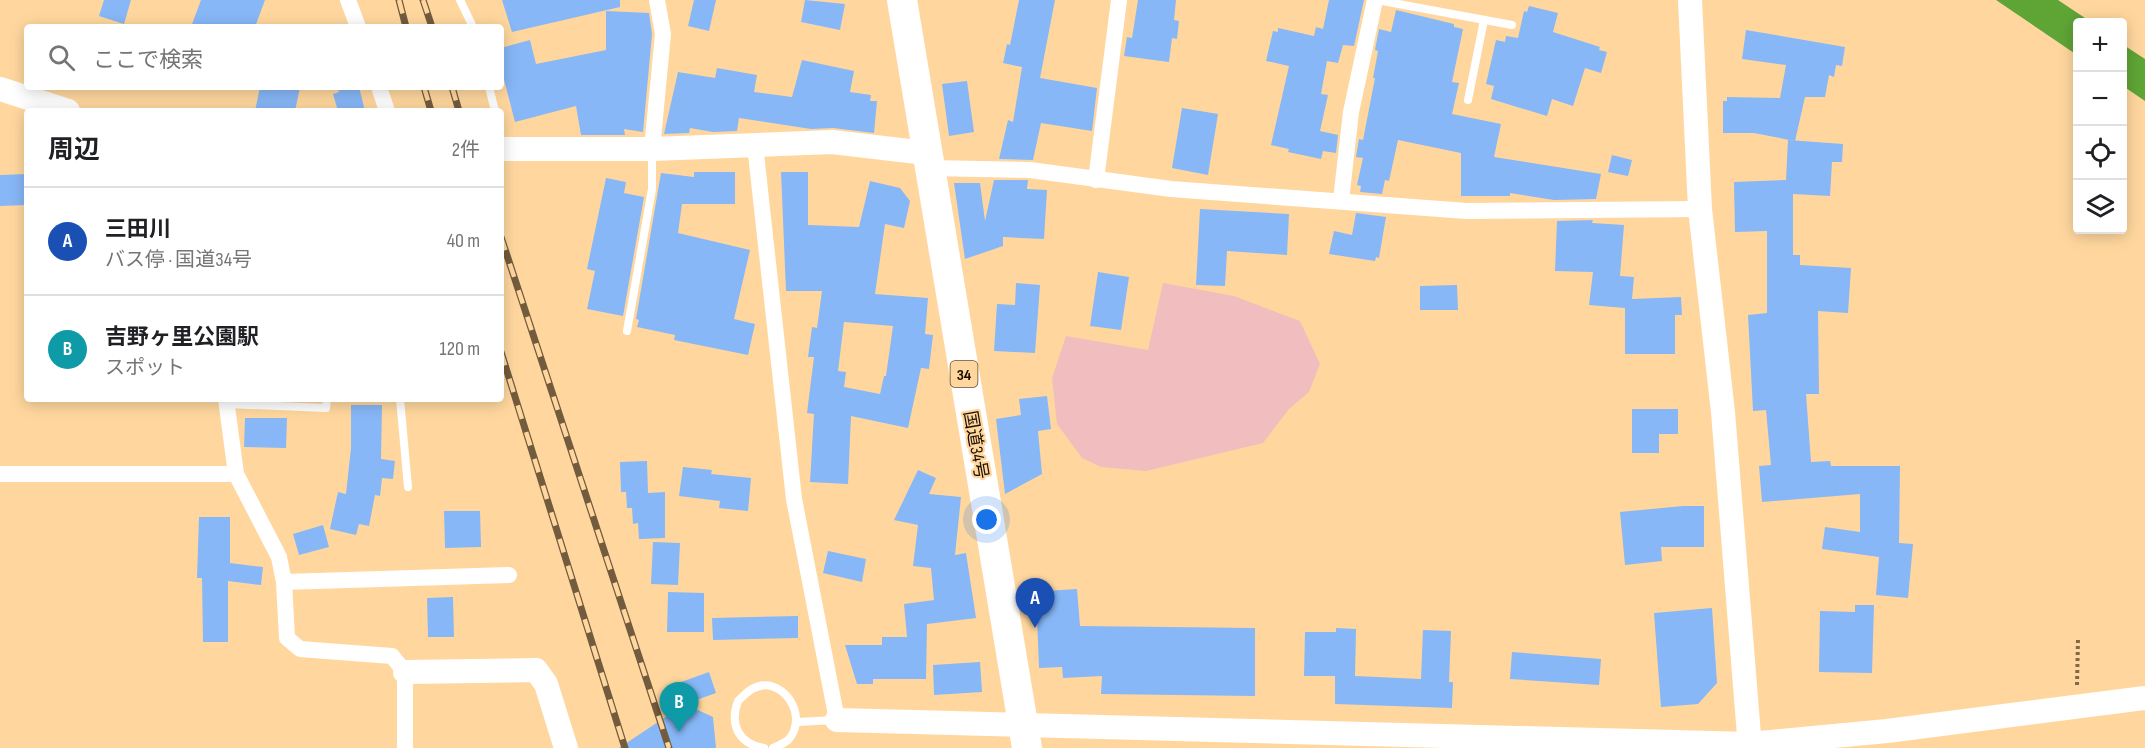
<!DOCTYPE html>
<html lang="ja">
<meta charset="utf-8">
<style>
:root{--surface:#fff;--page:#f6f6f6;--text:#202124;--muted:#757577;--line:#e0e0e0;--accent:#2163b4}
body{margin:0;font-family:"Sofia Sans Condensed","Noto Sans JP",sans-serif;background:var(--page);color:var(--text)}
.controls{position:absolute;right:18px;top:18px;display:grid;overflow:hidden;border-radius:6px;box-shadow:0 3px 15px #0003}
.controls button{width:54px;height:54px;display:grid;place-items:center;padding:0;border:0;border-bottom:2px solid var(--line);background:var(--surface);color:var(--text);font:30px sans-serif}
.you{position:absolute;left:987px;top:520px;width:21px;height:21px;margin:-15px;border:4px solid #fff;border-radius:50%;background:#1a73e8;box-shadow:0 0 0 9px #1a73e833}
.badge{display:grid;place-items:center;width:39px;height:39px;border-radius:50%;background:var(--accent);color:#fff;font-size:20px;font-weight:700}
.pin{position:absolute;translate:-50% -50px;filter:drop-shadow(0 2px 3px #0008)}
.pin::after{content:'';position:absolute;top:32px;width:21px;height:18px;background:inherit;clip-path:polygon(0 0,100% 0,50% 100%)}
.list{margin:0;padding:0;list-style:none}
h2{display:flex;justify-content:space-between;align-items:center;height:78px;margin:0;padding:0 24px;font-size:26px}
h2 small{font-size:20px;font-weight:400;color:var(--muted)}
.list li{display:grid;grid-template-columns:39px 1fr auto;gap:18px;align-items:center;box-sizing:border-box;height:108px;padding:0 24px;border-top:2px solid var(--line)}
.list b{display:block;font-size:22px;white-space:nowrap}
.list p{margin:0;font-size:20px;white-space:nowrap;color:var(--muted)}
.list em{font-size:20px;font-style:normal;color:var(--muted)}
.icon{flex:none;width:33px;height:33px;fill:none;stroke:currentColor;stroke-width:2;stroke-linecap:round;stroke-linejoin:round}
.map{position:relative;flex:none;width:2145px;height:748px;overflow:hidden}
.search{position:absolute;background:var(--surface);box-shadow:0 3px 15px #0003;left:24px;top:24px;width:480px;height:66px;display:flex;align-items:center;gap:15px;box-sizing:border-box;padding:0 21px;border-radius:6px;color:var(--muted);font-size:22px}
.panel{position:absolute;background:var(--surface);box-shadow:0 3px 15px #0003;left:24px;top:108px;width:480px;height:294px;border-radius:6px}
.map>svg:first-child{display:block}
.green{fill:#f1bdbf}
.water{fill:#5fa536}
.building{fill:#87b7f7;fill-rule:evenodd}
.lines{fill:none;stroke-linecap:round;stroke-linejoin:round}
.path{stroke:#826847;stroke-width:4;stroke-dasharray:3 3;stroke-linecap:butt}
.lane{stroke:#fff;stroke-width:8}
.street{stroke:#fff;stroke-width:16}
.secondary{stroke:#fff;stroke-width:24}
.highway{stroke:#fff;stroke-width:30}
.rail-casing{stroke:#735b3d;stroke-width:7}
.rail{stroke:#ffd79e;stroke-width:4.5;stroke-dasharray:14;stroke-linecap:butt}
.labels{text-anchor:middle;stroke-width:4.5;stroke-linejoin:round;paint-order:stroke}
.shield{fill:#ffd79e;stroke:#5f4a2f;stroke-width:1.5}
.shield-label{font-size:16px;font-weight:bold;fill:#1b0d00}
.street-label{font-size:18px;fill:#1b0d00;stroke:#ffd79e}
</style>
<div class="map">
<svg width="2145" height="748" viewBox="0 0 2145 748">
<rect width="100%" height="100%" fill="#ffd79e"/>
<path class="green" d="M1163,283L1234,296L1300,321L1320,364L1309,392L1289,409L1263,443L1146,471L1101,467L1082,458L1057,424L1052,378L1066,336L1148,350Z"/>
<g class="water">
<path d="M1996,0H2058L2091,22H2078L2077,55Z"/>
<path d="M2122,44L2145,59V101L2123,86Z"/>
</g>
<g class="building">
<path d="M104,0H131L124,24L99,16Z"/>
<path d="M201,0H265L255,27H191Z"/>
<path d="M502,0H620V7L512,32Z"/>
<path d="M694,0H716L709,31L688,26Z"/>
<path d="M805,0L845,4L840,30L801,22Z"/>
<path d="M1019,0H1055L1040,78L1097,88L1092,131L1041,123L1033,160L999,159L1008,120L1013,122L1022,67L1003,63L1007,44L1010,45Z"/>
<path d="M1138,0H1176L1174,20L1179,21L1177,39L1172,38L1169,62L1124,56L1127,37L1132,38Z"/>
<path d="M1329,0H1364L1354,46L1343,45L1338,63L1327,61L1321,94L1328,95L1320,131L1338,135L1336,153L1323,151L1321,159L1288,152L1289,149L1271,145L1289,66L1266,61L1273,31L1278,32V28L1314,36L1316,27L1323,29Z"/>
<path d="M1529,6L1558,13L1553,32L1600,47L1599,50L1607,52L1601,73L1585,68L1573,106L1552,99L1547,116L1491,99L1494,86L1486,84L1496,40L1505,42L1506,36L1518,38L1524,11L1527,12Z"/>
<path d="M1396,10L1454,24V27L1463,29L1452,82L1459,83L1452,114L1501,124L1494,157L1601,174L1596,199L1554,200L1510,193V196H1461V153L1398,140L1389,181L1385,180L1382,194L1360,192L1361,186L1357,185L1363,158L1356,157L1359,139L1363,140L1375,78H1373L1378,51L1375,50L1379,29L1391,32Z"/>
<path d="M606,11L649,13L652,34L643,132L624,129L625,135H581L576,106L515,122L501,68V48L530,40L536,64L606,50Z"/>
<path d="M1746,30L1845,47L1842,66L1836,65L1834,77L1829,75L1825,97H1805L1795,141L1754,133H1723V101H1727V97L1780,98L1786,65L1742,59Z"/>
<path d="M802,60L854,71L850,92L871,95L870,101H877L874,133L833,128L811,129L739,118L737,131L713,132L690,128L689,133L664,134L678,72L715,78L717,68L757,75L754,92L792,97Z"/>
<path d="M967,81L974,132L949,136L942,84Z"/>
<path d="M260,87H300L295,111H255Z"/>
<path d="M337,87H359L365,111H338L333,94L339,92Z"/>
<path d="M1182,108L1218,114L1208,175L1172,168Z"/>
<path d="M1788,140L1843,144L1842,162H1832L1830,196L1793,194V255H1800V265L1851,268L1848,313L1818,311L1819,394H1806L1811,462L1830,461L1831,466H1900L1899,543L1913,544L1908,598L1876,595L1879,557L1822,549L1825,527L1860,532V494L1762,502L1759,466L1771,465L1766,410L1753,411L1748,315L1767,313V231L1735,232L1734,182L1786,180Z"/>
<path d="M1612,155L1632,160L1628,176L1608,172Z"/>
<path d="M694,172H735V204H682L678,233L750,250L734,319L755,324L748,355L674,340L675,335L637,327L639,320L636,319L661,173L694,177Z"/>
<path d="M781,172H808V225L859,227L870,181L900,188L910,201L904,228L885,224L875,294L928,298L925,334L933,335L929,369L921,368L908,428L851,416L848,484L810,482L814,414L807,413L814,357H808L812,327L817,328L822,291H786ZM844,322L893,326L886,376H884L880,394L844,387L846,372L838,371Z"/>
<path d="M27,174V205L0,206V175Z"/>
<path d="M606,178L626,182L624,193L644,197L623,316L587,309L595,271L587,269Z"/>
<path d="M994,180H1028L1027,189L1047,190L1044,239L1003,237V246L965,259L954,183H980L985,221Z"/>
<path d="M1200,209L1289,214L1287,255L1227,251L1225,286L1196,285Z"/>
<path d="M1356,213L1386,217L1379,258L1376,257L1375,261L1329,254L1334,231L1352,235Z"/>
<path d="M1593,220L1592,223L1624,225L1620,276L1634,277L1632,299L1681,297L1682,315H1675V354H1625V308L1589,305L1593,272L1555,271L1557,221Z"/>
<path d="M1098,272L1129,277L1121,330L1090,326Z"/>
<path d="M1016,283L1040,285L1035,353L994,351L997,304L1015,305Z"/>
<path d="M1457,285L1458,310H1420V286Z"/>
<path d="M1047,396L1051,429L1038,431L1042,474L1005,494L996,419L1021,415L1019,399Z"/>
<path d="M351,405H382L381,459L395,461L393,479L382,478L380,496L375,495L369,526L359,524L356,535L330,529L338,492L346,494L351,448Z"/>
<path d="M1632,409H1678V434H1659V453H1632Z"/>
<path d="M245,418H287L286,448L244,447Z"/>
<path d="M647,461L648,493L665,492V538L639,539L638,523L633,524L632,508H627L626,492H621L620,462Z"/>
<path d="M683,467L712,470L711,474L751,478L748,511L719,508L720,501L679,496Z"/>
<path d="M918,470L936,478L929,494L961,497L955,555L966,553L976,618L927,624L926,679H873V684H857L845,645H882V637H907L904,604L934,600L931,568L913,566L918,525L894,520Z"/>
<path d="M1683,506H1704V547H1661L1662,561L1625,565L1620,512Z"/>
<path d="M444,511H480L481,547L445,548Z"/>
<path d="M199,517H230V563L263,567L261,585L228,581V642H203L202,578H197Z"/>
<path d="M323,525L329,547L299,555L293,534Z"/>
<path d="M653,542L680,543L678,585L651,584Z"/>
<path d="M828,551L866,559L862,582L823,573Z"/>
<path d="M1077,589L1080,626L1255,628V696L1101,694L1102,676L1063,678L1062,667L1039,668L1037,618H1030L1028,592Z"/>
<path d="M668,592L704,593V632H667Z"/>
<path d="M453,597L454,637H428L427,598Z"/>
<path d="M1855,605H1874L1872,673L1819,672L1820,611L1855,612Z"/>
<path d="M1712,608L1717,683L1698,704L1661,707L1654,613Z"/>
<path d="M798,616V638L713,640L712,618Z"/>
<path d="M1336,628L1356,629L1355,676L1421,679L1423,630L1451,631L1449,682H1453L1452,708L1335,704V676H1304L1305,632H1336Z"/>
<path d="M1512,652L1601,659L1599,685L1510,679Z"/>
<path d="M980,662L982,692L934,695L933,665Z"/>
<path d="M709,672L716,693L685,704L713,717L716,748H619L685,704L678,707L670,686Z"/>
</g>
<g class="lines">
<path class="path" d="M2077,685L2078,638"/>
<g class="lane">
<path d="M460,0L473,27"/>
<path d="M1377,0L1512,25"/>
<path d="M489,87L495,111"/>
<path d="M1468,100L1484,20"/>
<path d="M627,331L652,189V151"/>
<path d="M400,399L408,487"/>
<path d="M227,404L326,408L327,399"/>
<path d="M797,722L836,720"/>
<path d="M764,748C739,744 729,725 738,701C742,697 747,692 752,689C780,673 810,714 789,739C786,743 778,745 773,748"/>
</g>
<g class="street">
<path d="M348,0L358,27"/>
<path d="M379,87L387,111"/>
<path d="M755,145L794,499L837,720"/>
<path d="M652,149L663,34L657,0"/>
<path d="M929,168L1030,170L1171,189L1467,211L1700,209"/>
<path d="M1096,180L1119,0"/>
<path d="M1341,200L1351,112L1375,0"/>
<path d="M226,399L236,474L279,557L284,582L287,638L300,649L392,656L405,672V748"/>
<path d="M0,474H236"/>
<path d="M284,582L509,575"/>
</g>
<g class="secondary">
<path d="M1690,0L1700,209L1723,412L1750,748"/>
<path d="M0,89L68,111"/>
<path d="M501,149H652L832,142L926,153"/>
<path d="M405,672L536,670L546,684L566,748"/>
<path d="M837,720L1749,744L1887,731L2145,698"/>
</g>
<path class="highway" d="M902,0L1027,748"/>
<g class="rail-casing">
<g id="rail">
<path d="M399,0L406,27"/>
<path d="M423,0L432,27"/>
<path d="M424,87L431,111"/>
<path d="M452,87L459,111"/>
<path d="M501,237L669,748"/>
<path d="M501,352L625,748"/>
</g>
</g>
<use href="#rail" class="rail"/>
</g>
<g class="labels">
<rect class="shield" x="950.5" y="361" width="27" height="26" rx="4.5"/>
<g class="shield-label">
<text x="964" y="380">34</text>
</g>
<g class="street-label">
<text transform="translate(976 445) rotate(80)" y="6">国道34号</text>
</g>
</g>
</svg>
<div class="controls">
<button>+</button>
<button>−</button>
<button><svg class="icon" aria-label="locate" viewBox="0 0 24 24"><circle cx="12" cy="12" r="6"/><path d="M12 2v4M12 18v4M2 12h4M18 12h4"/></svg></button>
<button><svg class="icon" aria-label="layers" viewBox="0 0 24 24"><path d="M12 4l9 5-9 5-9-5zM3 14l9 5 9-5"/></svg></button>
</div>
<div class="you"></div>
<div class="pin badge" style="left:1035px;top:628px;background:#1a4fb4">A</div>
<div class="pin badge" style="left:679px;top:732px;background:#0f9aa8">B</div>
<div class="search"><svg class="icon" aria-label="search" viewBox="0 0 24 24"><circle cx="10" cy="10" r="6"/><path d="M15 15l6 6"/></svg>ここで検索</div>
<section class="panel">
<h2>周辺<small>2件</small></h2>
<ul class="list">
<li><span class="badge" style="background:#1a4fb4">A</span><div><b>三田川</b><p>バス停 · 国道34号</p></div><em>40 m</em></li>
<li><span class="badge" style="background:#0f9aa8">B</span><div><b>吉野ヶ里公園駅</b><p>スポット</p></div><em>120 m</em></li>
</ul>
</section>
</div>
